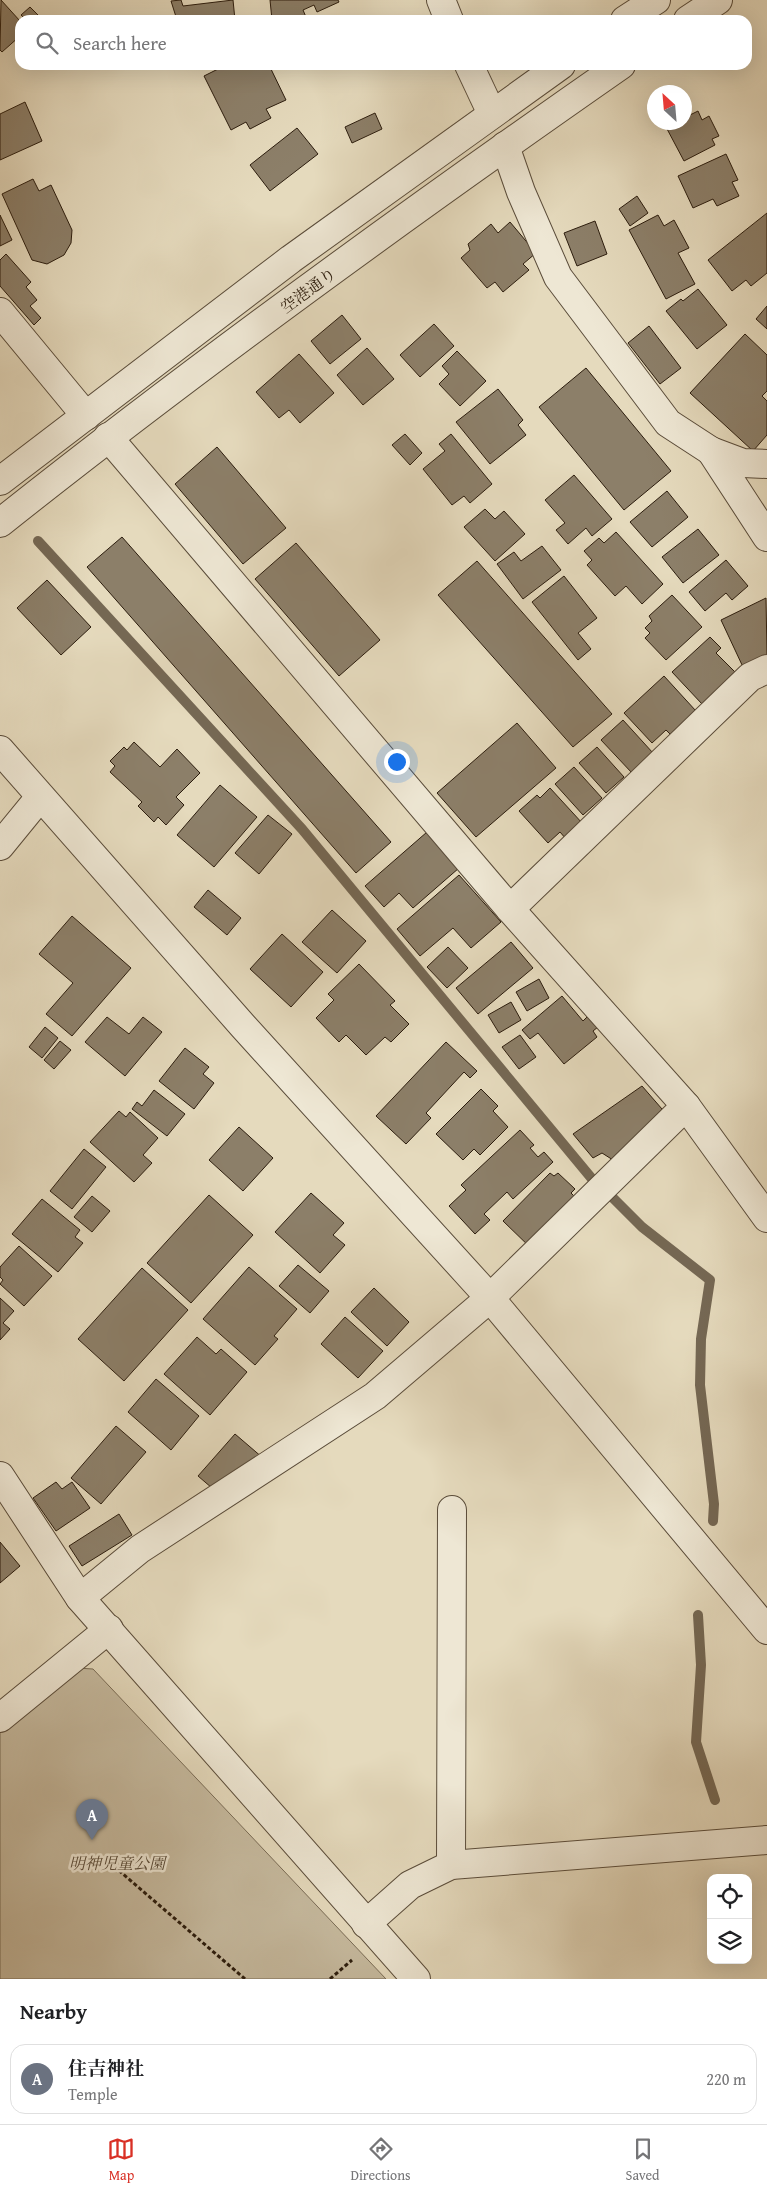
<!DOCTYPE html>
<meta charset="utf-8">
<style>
:root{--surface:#fff;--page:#f6f6f6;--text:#202124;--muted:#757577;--line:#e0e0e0;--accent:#d93025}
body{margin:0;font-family:"Gentium Book Plus","Noto Serif JP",serif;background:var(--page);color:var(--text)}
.controls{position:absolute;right:15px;bottom:15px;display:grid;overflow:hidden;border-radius:10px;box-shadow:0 5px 20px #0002}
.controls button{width:45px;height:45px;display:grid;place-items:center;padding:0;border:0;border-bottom:1px solid var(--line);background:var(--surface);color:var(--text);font:25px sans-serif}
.compass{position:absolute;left:647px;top:85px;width:45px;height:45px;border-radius:50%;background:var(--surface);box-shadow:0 5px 20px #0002;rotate:334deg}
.you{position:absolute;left:396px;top:761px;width:18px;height:18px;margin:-12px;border:4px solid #fff;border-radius:50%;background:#1a73e8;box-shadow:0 0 0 8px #1a73e833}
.badge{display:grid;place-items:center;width:32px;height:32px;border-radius:50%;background:var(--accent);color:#fff;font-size:16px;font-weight:700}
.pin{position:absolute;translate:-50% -41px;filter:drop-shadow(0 1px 2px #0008)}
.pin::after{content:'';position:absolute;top:26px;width:18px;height:15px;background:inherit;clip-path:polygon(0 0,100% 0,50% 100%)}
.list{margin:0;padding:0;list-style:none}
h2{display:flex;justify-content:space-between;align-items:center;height:65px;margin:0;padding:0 20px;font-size:21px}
h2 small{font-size:16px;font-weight:400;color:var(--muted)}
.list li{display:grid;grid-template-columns:32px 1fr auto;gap:15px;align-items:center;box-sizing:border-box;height:70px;margin:0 10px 10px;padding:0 10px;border:1px solid var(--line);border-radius:15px}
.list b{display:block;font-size:19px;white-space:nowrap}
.list p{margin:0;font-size:16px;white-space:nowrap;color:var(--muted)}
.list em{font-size:16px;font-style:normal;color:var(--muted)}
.icon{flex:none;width:28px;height:28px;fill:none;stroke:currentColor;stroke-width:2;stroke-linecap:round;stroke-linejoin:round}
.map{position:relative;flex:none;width:767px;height:1979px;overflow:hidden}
.search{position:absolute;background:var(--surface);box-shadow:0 5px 20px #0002;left:15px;right:15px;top:15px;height:55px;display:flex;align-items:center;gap:12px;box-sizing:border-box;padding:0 18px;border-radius:15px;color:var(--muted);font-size:19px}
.sheet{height:145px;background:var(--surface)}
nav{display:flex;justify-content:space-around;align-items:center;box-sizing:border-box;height:70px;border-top:1px solid var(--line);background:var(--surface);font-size:14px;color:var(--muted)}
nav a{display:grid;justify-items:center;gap:2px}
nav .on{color:var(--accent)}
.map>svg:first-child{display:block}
.green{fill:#c6ba9f;stroke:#796c56}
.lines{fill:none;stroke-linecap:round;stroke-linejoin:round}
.stream{stroke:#756854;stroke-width:10}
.building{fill:#8c7f69;stroke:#2c1d0e}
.minor-casing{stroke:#5a4c3a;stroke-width:30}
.path{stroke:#2c1d0e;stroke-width:3;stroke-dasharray:4 2.5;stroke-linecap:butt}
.minor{stroke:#eee7d4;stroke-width:28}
.labels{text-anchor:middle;stroke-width:5;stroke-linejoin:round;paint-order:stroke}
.street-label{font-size:16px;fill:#2c1d0e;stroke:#eee7d4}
.park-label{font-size:16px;font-style:italic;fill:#5a4c3a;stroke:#eee7d4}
</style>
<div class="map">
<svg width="767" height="1979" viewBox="0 0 767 1979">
<rect width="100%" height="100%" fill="#e5dabd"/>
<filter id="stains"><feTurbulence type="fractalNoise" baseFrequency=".004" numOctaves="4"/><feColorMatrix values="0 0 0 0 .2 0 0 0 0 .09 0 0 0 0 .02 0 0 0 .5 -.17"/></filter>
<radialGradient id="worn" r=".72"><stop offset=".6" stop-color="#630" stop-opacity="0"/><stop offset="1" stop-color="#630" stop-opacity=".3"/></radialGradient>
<path class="green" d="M77,1668L93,1669L386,1979H0V1732Z"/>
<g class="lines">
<g class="stream">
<path d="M38,541L302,829L593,1180"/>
<path d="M612,1197L642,1227L710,1280L701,1339L700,1385L714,1504L713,1521"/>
<path d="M698,1615L701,1665L696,1742L715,1800"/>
</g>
</g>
<g class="building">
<path d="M1,0L20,21V36L2,52L0,50Z"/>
<path d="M181,0L183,6L233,0L235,20H177L171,1Z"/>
<path d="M270,0H338L339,2L317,12L314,5L303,10L306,17L299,20H272Z"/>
<path d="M30,7L43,20H26L21,15Z"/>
<path d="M226,65H269L286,100L266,109L271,118L250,129L246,122L231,130L204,76Z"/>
<path d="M25,102L42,141L0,160V114Z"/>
<path d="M698,111L702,120L709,116L719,136L712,139L715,145L684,161L666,127L675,122H684V118Z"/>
<path d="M375,113L382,129L352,143L345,127Z"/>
<path d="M297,128L318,154L270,191L250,165Z"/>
<path d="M726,154L738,180L732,182L739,196L717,206L713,199L693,208L678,176Z"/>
<path d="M33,179L39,191L51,185L72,230L71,243L64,255L47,264L32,260L2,194Z"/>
<path d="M637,196L648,213L630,226L619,209Z"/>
<path d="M767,213V273L751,286L746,280L732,291L708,260Z"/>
<path d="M0,215L12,240L0,246Z"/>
<path d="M658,215L664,226L674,220L689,248L678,253L695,284L666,299L629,230Z"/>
<path d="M595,221L607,254L577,266L564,233Z"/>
<path d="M510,222L536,253L523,264L529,270L503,292L495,282L487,288L461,258L470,250L468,244L491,224L498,233Z"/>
<path d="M6,254L31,282L26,287L37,300L30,306L41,318L34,325L0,286V260Z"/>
<path d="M698,289L727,325L697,349L666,311L681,299L683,301Z"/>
<path d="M767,306V329L756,319Z"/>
<path d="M342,315L361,339L330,364L311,341Z"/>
<path d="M434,324L454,346L420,377L400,355Z"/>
<path d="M649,326L681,368L660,384L628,343Z"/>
<path d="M745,334L767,355V391L762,396L767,401V435L753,451L690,393Z"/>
<path d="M367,348L394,379L363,405L337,375Z"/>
<path d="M457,351L486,381L460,406L439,384L449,374L442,366Z"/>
<path d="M299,354L334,393L300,423L289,410L279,418L256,392Z"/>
<path d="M586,368L671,471L624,510L539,407Z"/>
<path d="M498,389L523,420L518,425L526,435L490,464L456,422Z"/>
<path d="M405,434L422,453L410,465L392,445Z"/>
<path d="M451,434L492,484L470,503L464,496L452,505L423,469L445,451L439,444Z"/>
<path d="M217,447L286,528L243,564L175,484Z"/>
<path d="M574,475L612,519L592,536L586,528L568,544L556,530L565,523L545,500Z"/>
<path d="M667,491L688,517L652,547L630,522Z"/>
<path d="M485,509L495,519L504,511L525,534L495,561L464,527Z"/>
<path d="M698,529L719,555L683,583L662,557Z"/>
<path d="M616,532L663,584L642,604L626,586L615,596L587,565L592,560L584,551L599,538L604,543Z"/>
<path d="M122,537L391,842L356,873L87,567Z"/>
<path d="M296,543L380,640L339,676L255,579Z"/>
<path d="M542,546L561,570L523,599L497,564L514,552L521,561Z"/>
<path d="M726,560L748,586L732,600L726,593L705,611L689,592Z"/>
<path d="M477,561L612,714L573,747L438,595Z"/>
<path d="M564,576L597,618L578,633L591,649L578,660L532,602Z"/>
<path d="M47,580L91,627L61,655L17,608Z"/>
<path d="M672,595L702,627L666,660L645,638L650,633L645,628L652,621L649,616Z"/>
<path d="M766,598L767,655L743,667L721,620Z"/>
<path d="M710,637L721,648L716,653L735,672L702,704L672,672Z"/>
<path d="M664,676L696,711L671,735L666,730L652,743L624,713Z"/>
<path d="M623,720L653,753L632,773L601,740Z"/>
<path d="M517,723L556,768L476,837L437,793Z"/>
<path d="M134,742L160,767L177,749L200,773L176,797L184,805L166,825L158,817L154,822L138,806L142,802L110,772L115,766L110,761L124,747L127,750Z"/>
<path d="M597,747L624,777L606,793L579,763Z"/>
<path d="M574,767L602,798L583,815L555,784Z"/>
<path d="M220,785L257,817L214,867L177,835Z"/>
<path d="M550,788L583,824L566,839L560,832L548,843L519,811L537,795L540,798Z"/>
<path d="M268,815L292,834L259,874L235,853Z"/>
<path d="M427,832L459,868L413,908L399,893L384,907L365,886Z"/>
<path d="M459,875L501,922L471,948L453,928L420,956L397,929Z"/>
<path d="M208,890L241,918L227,935L194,907Z"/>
<path d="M332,910L366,941L337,973L302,942Z"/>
<path d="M72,916L131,968L72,1036L46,1014L73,983L39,954Z"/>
<path d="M282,934L323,972L291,1007L250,969Z"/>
<path d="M511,942L533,968L478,1014L456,988Z"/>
<path d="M448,947L468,968L447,988L427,967Z"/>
<path d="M359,964L395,1001L390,1005L409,1024L391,1042L385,1037L366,1055L346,1035L339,1042L316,1018L334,1000L328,994Z"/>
<path d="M539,979L549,998L527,1011L516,992Z"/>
<path d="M562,996L583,1021L588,1016L598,1027L593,1031L597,1037L564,1064L538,1033L530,1039L522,1030Z"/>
<path d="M511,1002L521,1020L499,1033L488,1015Z"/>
<path d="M107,1017L129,1034L143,1017L162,1032L125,1076L85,1042Z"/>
<path d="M45,1027L58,1038L42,1058L29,1047Z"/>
<path d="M520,1035L536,1057L519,1069L502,1047Z"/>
<path d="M60,1041L71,1050L54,1069L44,1060Z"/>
<path d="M446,1042L477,1071L470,1078L464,1072L426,1113L431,1118L406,1144L376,1116Z"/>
<path d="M185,1048L209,1067L203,1074L214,1083L194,1109L159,1081Z"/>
<path d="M642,1086L662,1109L613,1160L602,1153L593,1158L573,1134Z"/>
<path d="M481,1089L498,1106L493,1111L508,1127L480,1155L474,1149L463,1160L436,1134Z"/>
<path d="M154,1090L185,1114L167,1136L132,1109L137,1102L142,1106Z"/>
<path d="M119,1111L126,1117L130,1112L158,1138L143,1155L152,1163L134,1182L90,1142Z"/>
<path d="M239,1127L273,1158L243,1191L209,1160Z"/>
<path d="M520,1130L534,1145L530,1148L538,1157L544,1152L553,1162L513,1199L507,1192L484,1214L490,1220L475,1234L449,1206L466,1190L461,1185Z"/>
<path d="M84,1149L106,1167L72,1209L50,1191Z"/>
<path d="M550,1173L554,1176L558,1173L575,1189L571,1193L580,1202L534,1251L503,1221Z"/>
<path d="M311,1193L344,1223L333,1235L345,1245L320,1273L275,1232Z"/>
<path d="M209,1195L253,1235L191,1303L147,1263Z"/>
<path d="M92,1196L110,1211L92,1232L74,1217Z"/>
<path d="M42,1199L80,1230L75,1237L83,1243L58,1272L12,1234Z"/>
<path d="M19,1246L52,1276L24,1306L0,1284L3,1280L0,1277V1267Z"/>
<path d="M298,1265L329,1291L310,1313L279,1286Z"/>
<path d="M249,1267L297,1309L274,1336L278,1339L255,1365L203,1319Z"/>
<path d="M142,1268L188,1310L124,1381L78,1339Z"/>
<path d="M374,1288L409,1322L387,1346L351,1312Z"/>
<path d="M0,1298L14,1311L3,1323L10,1329L0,1340Z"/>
<path d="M345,1317L383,1351L358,1378L321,1344Z"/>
<path d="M197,1337L216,1354L221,1349L247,1372L210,1415L164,1374Z"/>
<path d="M156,1379L199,1416L171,1450L128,1412Z"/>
<path d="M116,1426L146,1452L101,1504L71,1478Z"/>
<path d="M235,1434L263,1458L212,1488L198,1476Z"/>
<path d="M56,1482L62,1489L72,1482L90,1508L56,1531L33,1498Z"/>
<path d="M119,1514L132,1535L82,1566L69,1546Z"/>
<path d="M0,1542L20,1566L0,1583Z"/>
</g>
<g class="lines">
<g class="minor-casing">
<g id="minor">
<path d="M441,0L449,20"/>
<path d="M625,20L656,0"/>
<path d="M688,20L718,0"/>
<path d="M469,65L492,114"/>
<path d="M505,146L521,192L558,277L668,423L711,451L743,463L767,464"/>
<path d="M0,312L86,416"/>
<path d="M108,437L510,909L686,1106L767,1218"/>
<path d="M711,451L767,537"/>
<path d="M0,481L291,259L561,65"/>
<path d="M0,523C201,363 410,212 621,65"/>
<path d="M0,750L243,1026L490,1298L767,1630"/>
<path d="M0,846L40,797"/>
<path d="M510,909L750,677L767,669"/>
<path d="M0,1476L80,1598L416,1979"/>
<path d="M80,1598L140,1549L375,1396L490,1298L686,1106"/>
<path d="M0,1718L109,1629"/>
<path d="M451,1865L452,1510"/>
<path d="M366,1924L410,1885L451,1865L767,1840"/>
</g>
</g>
<g class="path">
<path d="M109,1862L245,1979"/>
<path d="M330,1979L352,1960"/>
</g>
<use href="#minor" class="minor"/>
</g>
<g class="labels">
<g class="street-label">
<text transform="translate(308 290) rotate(-36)" y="6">空港通り</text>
</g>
<g class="park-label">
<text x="117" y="1869">明神児童公園</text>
</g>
</g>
<rect width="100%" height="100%" filter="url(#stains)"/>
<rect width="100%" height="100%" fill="url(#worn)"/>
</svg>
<div class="controls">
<button><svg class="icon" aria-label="locate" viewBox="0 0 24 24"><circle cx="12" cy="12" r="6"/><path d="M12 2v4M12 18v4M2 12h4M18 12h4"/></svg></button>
<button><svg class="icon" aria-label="layers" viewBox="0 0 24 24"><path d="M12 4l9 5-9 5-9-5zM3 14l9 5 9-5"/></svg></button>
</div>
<svg class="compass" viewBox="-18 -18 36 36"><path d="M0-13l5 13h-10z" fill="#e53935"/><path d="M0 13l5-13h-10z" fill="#757577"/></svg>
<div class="you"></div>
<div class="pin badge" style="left:92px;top:1840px;background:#6b7280">A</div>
<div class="search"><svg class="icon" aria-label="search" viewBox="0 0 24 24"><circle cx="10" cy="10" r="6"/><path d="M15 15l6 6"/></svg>Search here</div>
</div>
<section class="sheet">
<h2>Nearby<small></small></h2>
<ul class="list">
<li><span class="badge" style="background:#6b7280">A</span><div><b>住吉神社</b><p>Temple</p></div><em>220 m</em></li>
</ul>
</section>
<nav>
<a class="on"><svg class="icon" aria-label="map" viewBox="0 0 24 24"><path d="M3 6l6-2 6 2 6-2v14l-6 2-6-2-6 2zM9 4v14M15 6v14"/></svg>Map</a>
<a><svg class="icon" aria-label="directions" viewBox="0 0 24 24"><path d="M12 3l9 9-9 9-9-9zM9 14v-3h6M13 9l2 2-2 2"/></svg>Directions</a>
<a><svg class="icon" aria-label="saved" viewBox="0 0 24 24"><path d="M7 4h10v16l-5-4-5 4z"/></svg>Saved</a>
</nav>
